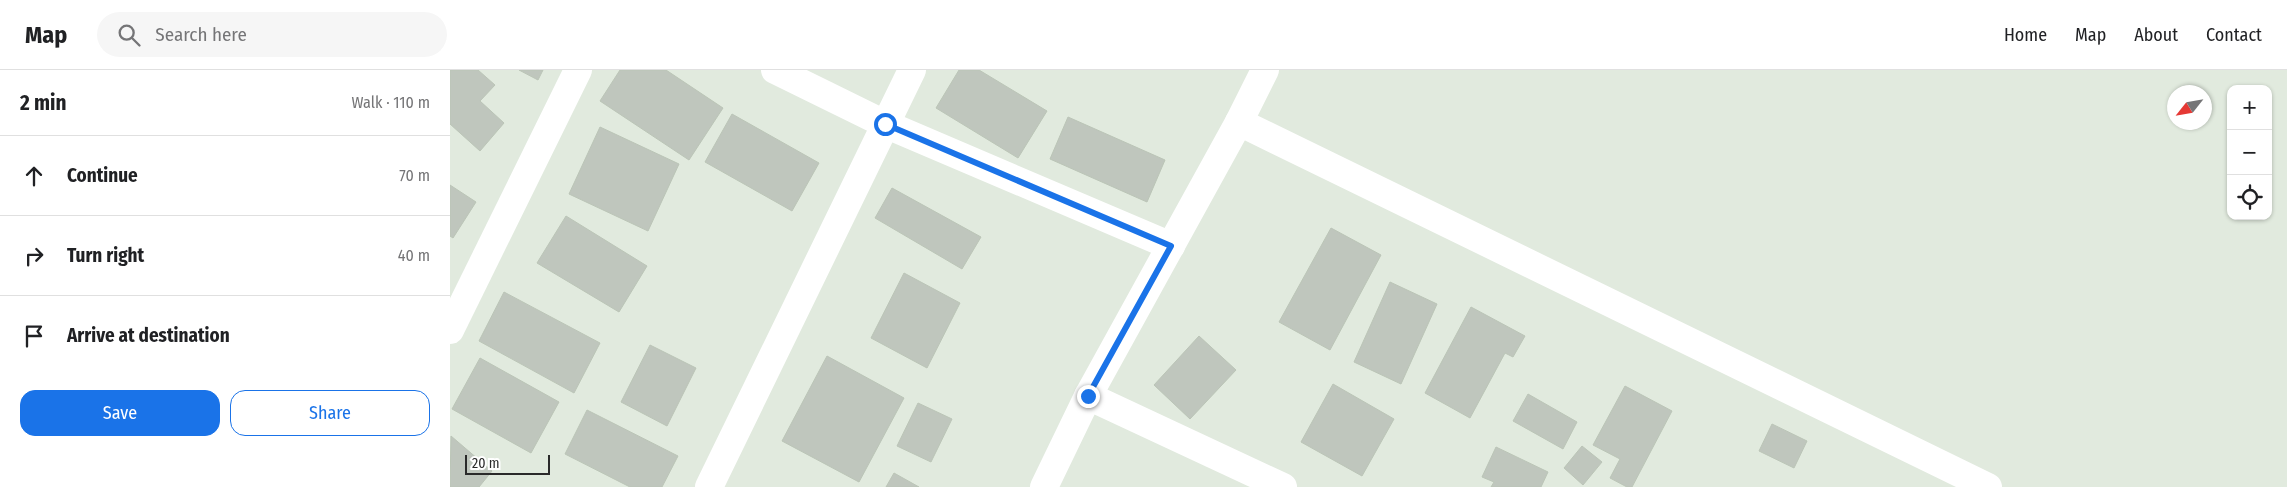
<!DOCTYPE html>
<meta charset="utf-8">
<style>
:root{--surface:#fff;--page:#f6f6f6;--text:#202124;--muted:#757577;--line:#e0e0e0;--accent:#1a73e8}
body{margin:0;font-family:"Fira Sans Condensed",sans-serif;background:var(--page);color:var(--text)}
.controls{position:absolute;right:15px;top:15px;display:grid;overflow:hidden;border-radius:10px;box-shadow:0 1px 4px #0004}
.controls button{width:45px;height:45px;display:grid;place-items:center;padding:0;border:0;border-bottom:1px solid var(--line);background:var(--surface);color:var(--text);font:25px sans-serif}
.compass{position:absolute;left:1717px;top:15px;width:45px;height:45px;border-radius:50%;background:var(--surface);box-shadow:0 1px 4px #0004;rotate:239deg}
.scale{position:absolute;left:15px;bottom:12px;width:85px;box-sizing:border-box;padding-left:5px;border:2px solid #2a2a2a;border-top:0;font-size:14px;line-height:18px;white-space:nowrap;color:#2a2a2a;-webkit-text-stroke:4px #fff;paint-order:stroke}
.stop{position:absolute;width:15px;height:15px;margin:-11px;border:4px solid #1a73e8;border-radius:50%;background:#fff}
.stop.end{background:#1a73e8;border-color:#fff;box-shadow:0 1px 5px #0008}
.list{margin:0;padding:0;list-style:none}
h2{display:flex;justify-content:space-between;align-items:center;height:65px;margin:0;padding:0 20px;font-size:21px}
h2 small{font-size:16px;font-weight:400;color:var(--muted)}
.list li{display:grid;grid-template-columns:32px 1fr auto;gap:15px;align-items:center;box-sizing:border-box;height:80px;padding:0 20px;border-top:1px solid var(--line)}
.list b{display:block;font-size:19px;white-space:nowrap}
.list em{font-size:16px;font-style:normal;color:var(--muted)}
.actions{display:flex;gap:10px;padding:15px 20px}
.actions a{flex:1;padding:11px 0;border:1px solid var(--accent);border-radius:15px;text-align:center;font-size:18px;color:var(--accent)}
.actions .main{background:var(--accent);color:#fff}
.icon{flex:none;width:28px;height:28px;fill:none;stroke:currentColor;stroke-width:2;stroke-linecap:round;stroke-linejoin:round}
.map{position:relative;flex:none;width:1837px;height:417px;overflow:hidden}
header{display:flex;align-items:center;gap:30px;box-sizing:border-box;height:70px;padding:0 25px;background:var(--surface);border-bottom:1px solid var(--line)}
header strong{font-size:24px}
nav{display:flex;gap:28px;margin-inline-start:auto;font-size:18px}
.search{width:350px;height:45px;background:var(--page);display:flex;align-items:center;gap:12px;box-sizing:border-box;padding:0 18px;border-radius:28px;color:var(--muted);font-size:19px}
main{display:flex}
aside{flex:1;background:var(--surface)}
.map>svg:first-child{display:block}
.building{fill:#bfc6bd;stroke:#bbc5b7}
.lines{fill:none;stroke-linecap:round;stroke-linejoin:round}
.minor{stroke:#fff;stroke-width:28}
.route{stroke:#1a73e8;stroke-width:6}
</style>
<header>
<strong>Map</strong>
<div class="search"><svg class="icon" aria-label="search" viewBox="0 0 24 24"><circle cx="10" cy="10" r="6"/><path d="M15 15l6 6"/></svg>Search here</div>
<nav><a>Home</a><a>Map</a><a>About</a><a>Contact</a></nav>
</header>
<main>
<aside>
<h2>2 min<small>Walk · 110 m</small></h2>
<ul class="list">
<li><svg class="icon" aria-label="ahead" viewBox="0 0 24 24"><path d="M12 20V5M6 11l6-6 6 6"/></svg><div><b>Continue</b></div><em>70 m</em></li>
<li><svg class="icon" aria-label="right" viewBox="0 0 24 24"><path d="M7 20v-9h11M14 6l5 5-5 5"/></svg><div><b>Turn right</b></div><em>40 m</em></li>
<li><svg class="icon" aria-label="arrive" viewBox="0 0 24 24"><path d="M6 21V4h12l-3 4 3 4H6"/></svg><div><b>Arrive at destination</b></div></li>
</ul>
<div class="actions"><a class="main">Save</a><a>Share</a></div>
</aside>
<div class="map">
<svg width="1837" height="417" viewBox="0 0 1837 417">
<rect width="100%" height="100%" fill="#e1eade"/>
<g class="building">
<path d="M0,0H28L45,15L30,31L54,53L30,81L0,54Z"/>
<path d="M69,0H93L88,10Z"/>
<path d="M170,0H216L273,38L239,90L150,31Z"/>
<path d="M509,0H529L597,41L568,88L486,38Z"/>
<path d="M282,44L369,93L342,141L255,92Z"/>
<path d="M618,47L715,90L697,132L600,89Z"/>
<path d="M150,57L229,94L198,161L119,124Z"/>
<path d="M0,115L26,132L3,168L0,166Z"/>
<path d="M442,118L531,167L512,199L425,148Z"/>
<path d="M116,146L197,196L169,242L87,193Z"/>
<path d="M881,158L931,185L880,280L829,252Z"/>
<path d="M454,203L510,233L477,298L421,268Z"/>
<path d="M940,212L987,234L951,314L904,292Z"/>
<path d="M54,222L150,273L124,323L29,271Z"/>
<path d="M1021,237L1075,266L1063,287L1055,283L1020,348L975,323Z"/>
<path d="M749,266L786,300L740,349L704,315Z"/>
<path d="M200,275L246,298L217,356L171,332Z"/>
<path d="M377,286L454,328L409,412L332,371Z"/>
<path d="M30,288L109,332L81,383L2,339Z"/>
<path d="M883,314L944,349L912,406L851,372Z"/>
<path d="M1175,316L1222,341L1182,417H1177L1160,408L1170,389L1143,375Z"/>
<path d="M1078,324L1127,352L1113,379L1063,351Z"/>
<path d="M468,333L502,349L481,392L447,376Z"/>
<path d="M137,340L228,386L212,417H180L115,384Z"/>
<path d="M1322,354L1357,371L1344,398L1309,381Z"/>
<path d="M1,366L42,401L29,417H0Z"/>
<path d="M1132,376L1152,392L1133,415L1114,398Z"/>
<path d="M1046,377L1098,402L1091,417H1041L1044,412L1032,407Z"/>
<path d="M444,403L469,417H436Z"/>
</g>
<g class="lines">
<g class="minor">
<path d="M325,0L435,54L721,176"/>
<path d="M789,52L1538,417"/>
<path d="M0,260L128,0"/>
<path d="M638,326L833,417"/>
<path d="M259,417L462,0"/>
<path d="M594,417L638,326L789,52L815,0"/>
</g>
</g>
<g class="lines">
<path class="route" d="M435,54L721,176L638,326"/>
</g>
</svg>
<div class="controls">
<button>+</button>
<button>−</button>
<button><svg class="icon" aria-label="locate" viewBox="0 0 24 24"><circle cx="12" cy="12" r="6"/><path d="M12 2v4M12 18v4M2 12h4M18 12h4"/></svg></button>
</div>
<svg class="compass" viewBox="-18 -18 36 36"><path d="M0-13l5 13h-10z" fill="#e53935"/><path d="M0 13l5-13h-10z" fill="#757577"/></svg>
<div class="scale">20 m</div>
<div class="stop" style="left:435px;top:54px"></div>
<div class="stop end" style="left:638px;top:326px"></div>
</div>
</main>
